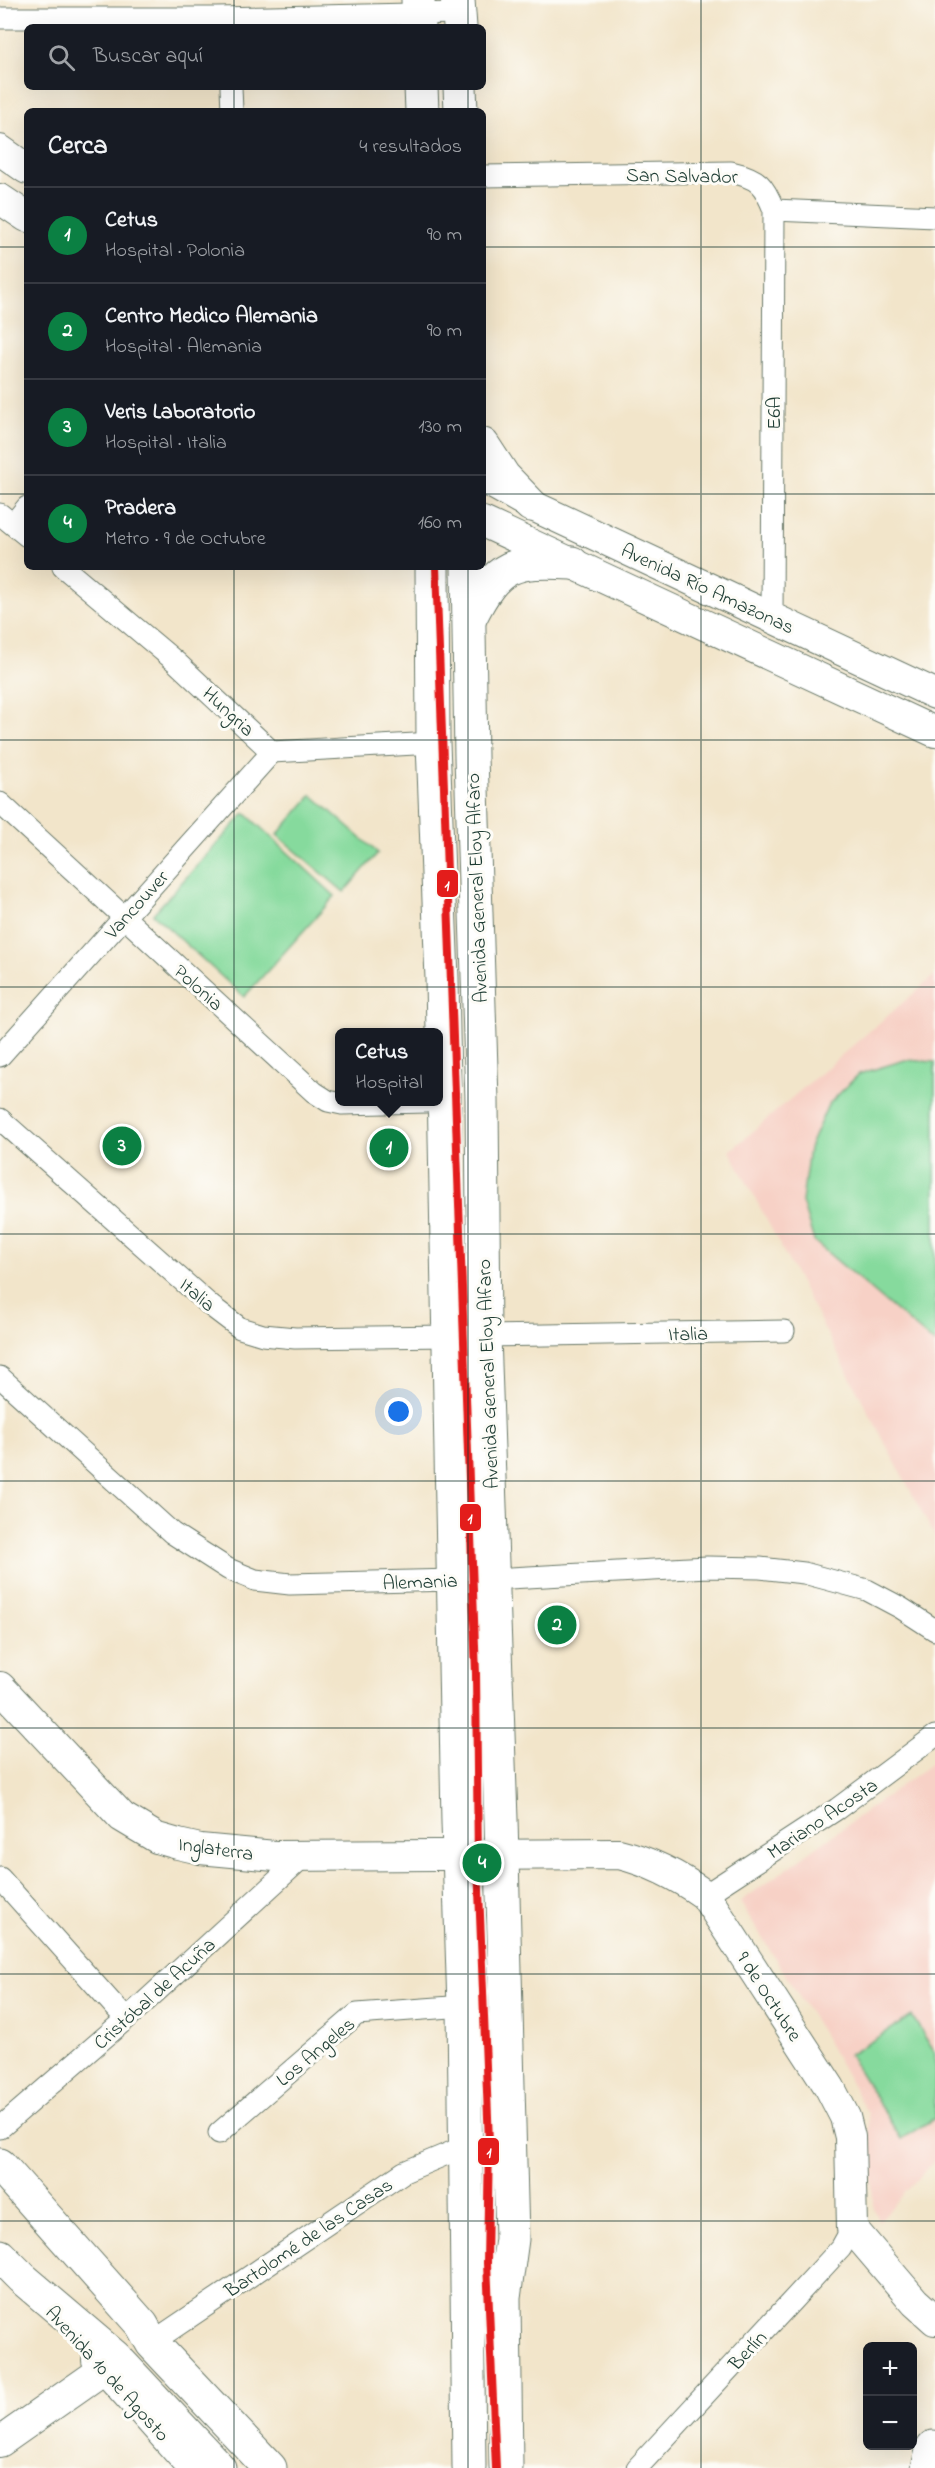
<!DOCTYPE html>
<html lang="es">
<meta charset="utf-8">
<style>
:root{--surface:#171b24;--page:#242831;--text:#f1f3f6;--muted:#9ea1a6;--line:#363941;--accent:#0b8043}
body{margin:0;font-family:"Indie Flower",sans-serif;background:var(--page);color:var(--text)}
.controls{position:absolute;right:18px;bottom:18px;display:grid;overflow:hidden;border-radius:9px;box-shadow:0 6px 24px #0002}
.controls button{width:54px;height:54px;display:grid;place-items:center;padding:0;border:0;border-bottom:2px solid var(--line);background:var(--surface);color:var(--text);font:30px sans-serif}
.you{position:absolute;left:399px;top:1412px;width:21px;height:21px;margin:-15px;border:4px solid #fff;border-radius:50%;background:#1a73e8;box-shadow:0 0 0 9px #1a73e833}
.badge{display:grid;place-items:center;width:39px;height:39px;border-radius:50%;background:var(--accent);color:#fff;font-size:20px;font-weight:700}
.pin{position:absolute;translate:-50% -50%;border:3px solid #fff;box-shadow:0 2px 6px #0006}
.popup{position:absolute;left:335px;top:1028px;width:108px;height:78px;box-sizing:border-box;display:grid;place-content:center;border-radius:9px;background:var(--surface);filter:drop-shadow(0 2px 4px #0005);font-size:20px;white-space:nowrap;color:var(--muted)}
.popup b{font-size:22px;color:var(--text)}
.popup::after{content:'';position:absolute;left:50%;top:100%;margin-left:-12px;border:12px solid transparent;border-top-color:var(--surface)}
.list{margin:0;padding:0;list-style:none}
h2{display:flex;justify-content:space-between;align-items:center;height:78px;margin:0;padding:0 24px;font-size:26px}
h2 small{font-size:20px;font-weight:400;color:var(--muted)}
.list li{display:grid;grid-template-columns:39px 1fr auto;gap:18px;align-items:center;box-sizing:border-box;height:96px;padding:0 24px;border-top:2px solid var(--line)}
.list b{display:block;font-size:22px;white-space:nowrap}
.list p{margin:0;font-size:20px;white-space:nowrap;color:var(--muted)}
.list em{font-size:20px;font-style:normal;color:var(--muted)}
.icon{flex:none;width:33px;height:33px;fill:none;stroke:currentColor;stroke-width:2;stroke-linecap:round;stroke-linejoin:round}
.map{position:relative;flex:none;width:935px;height:2468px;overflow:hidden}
.search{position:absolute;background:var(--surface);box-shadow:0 6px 24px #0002;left:24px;top:24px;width:462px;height:66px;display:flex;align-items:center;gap:15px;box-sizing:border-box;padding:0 21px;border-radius:9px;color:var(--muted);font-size:22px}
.panel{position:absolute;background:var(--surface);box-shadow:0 6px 24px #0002;left:24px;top:108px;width:462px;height:462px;border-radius:9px}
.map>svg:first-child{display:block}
.built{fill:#f7d1c6}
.green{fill:#86da9d;stroke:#528c68;stroke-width:1.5}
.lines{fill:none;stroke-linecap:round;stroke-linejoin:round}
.street-casing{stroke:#697868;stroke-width:23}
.secondary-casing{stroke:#697868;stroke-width:32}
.primary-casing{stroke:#697868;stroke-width:35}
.street{stroke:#fff;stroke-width:21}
.secondary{stroke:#fff;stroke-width:30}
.primary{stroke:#fff;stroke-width:33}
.metro-1-casing{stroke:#fdfcf7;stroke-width:12}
.metro-1{stroke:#e31d1b;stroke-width:8}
.grid{fill:none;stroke:#1f3d34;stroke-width:1.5;stroke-opacity:0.55}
.labels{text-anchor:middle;stroke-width:6;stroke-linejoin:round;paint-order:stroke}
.street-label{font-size:20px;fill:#1f3d34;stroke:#fdfcf7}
.line-badge{stroke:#fdfcf7;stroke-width:2}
.badge-label{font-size:16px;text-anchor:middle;font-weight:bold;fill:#fff}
</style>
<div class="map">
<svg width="935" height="2468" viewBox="0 0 935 2468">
<rect width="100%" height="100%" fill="#fdfcf7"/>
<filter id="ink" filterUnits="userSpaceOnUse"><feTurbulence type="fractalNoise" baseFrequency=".0167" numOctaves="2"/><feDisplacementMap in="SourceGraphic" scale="12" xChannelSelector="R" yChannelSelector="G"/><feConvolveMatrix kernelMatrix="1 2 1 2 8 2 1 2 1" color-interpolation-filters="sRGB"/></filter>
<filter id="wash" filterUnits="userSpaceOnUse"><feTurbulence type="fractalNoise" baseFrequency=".008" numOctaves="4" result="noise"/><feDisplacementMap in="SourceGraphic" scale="24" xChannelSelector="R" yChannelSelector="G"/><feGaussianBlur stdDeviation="1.35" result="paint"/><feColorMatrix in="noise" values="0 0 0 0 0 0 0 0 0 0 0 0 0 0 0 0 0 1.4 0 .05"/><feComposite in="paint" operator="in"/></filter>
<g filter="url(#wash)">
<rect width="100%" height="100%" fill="#f2e5ca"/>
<g class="built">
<path d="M935,975V1537L730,1151Z"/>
<path d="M935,1761V2160L879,2221L873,2205L868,2114L827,2041L740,1902Z"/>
</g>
<g class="green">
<path d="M312,795L378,853L344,892L277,835Z"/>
<path d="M245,813L335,896L244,997L153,914Z"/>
<path d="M905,1060L935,1062V1344L814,1241L802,1202L809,1148L828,1105L859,1074Z"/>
<path d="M912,2016L935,2053V2118L901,2139L849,2055Z"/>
</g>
</g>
<g filter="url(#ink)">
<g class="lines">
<g class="street-casing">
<g id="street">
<path d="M0,18H217L459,13"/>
<path d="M231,87L232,111"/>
<path d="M483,176L731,172C759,178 764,185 774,210L772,617"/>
<path d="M774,210L935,217"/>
<path d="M0,514L27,536"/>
<path d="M13,524L27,507"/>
<path d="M63,567L176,662L272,752L433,743"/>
<path d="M0,803L314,1092L328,1101L342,1104L426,1102"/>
<path d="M0,1056L272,752"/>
<path d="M0,1119L211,1306L240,1328L263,1335L295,1338L449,1336"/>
<path d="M484,1336L784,1331"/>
<path d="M0,1377L172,1533L228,1569L255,1580L290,1584L494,1579L707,1567L760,1568L804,1573L867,1590L901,1608L935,1630"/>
<path d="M0,1878L126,2019"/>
<path d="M705,1895L837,1809L935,1736"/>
<path d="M0,2128L134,2012L305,1855"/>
<path d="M219,2133L357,2014L464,2006"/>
<path d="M157,2339L404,2172L466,2146"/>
<path d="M637,2468L841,2248L852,2228"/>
</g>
</g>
<g class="secondary-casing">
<g id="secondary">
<path d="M0,150L27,169"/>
<path d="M0,199L27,217"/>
<path d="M483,478L531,505L935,694"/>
<path d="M483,522L935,732"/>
<path d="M0,1687L122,1817L157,1838L178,1844L200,1849L275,1856L619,1854C652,1862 678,1876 705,1895L830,2088L845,2117L850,2137L852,2228L915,2302L935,2320"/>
<path d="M97,2360L193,2468"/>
<path d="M0,2442L104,2369"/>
</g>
</g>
<g class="primary-casing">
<g id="primary">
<path d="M418,0L419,27"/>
<path d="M458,0L460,27"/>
<path d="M421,87L422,111"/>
<path d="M460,87L461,111"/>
<path d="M483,445L504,477L531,505"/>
<path d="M432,567L433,743L442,979L458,1822L464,2006L469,2468"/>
<path d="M468,567L471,757L482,1100L484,1336L501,1819L512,2239L504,2298L506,2468"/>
<path d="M470,618C497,563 514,560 572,563"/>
<path d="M0,2165L142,2325L152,2343L166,2358L270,2468"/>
<path d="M0,2256L22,2278L115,2357L219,2468"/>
<path d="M928,2468L933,2447"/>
</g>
</g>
<use href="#street" class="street"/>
<use href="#secondary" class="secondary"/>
<use href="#primary" class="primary"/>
<g class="metro-1-casing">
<path id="metro-1" d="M436,567L476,1674L478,1865L489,2142L487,2263L496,2468"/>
</g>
<use href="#metro-1" class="metro-1"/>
</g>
</g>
<path class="grid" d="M234,0V27M468,0V27M701,0V2468M234,87V111M468,87V111M0,247H27M483,247H935M0,494H27M483,494H935M234,567V2468M468,567V2468M0,740H935M0,987H935M0,1234H935M0,1481H935M0,1728H935M0,1974H935M0,2221H935"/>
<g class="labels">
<g class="street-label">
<text transform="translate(682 175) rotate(1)" y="7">San Salvador</text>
<text transform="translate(773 413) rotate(-90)" y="7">E6A</text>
<text transform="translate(708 588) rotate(25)" y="7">Avenida Río Amazonas</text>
<text transform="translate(229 711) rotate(43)" y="7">Hungria</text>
<text transform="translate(476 888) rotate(-92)" y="7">Avenida General Eloy Alfaro</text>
<text transform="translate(136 904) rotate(-48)" y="7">Vancouver</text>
<text transform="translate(199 987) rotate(42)" y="7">Polonia</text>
<text transform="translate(198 1294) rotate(41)" y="7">Italia</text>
<text transform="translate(688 1333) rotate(-1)" y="7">Italia</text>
<text transform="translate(487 1374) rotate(-92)" y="7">Avenida General Eloy Alfaro</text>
<text transform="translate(420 1581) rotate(-2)" y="7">Alemania</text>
<text transform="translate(822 1818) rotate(-34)" y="7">Mariano Acosta</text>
<text transform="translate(216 1848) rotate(8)" y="7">Inglaterra</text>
<text transform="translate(154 1993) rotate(-42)" y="7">Cristóbal de Acuña</text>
<text transform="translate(770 1996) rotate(57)" y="7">9 de Octubre</text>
<text transform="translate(315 2051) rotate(-40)" y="7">Los Angeles</text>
<text transform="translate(308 2237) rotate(-34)" y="7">Bartolomé de las Casas</text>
<text transform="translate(747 2350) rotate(-47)" y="7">Berlín</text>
<text transform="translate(108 2373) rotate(48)" y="7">Avenida 10 de Agosto</text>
</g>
</g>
<g class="line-badge">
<rect x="436" y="869" width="23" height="29" rx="6" fill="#e31d1b"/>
<rect x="459" y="1503" width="23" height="29" rx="6" fill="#e31d1b"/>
<rect x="477" y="2137" width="23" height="29" rx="6" fill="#e31d1b"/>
</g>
<g class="badge-label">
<text x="447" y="890">1</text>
<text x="470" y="1523">1</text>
<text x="489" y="2157">1</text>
</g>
</svg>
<div class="controls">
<button>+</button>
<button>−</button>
</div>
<div class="you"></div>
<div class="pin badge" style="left:389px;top:1148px">1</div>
<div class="popup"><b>Cetus</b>Hospital</div>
<div class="pin badge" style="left:557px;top:1625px">2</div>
<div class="pin badge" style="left:122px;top:1146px">3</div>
<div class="pin badge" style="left:482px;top:1863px">4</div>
<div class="search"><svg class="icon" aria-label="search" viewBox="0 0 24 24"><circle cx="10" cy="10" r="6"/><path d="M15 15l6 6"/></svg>Buscar aquí</div>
<section class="panel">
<h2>Cerca<small>4 resultados</small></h2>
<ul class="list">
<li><span class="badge">1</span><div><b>Cetus</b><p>Hospital · Polonia</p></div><em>90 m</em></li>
<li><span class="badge">2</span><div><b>Centro Medico Alemania</b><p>Hospital · Alemania</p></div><em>90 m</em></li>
<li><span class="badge">3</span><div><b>Veris Laboratorio</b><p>Hospital · Italia</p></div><em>130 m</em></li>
<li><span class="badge">4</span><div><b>Pradera</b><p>Metro · 9 de Octubre</p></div><em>160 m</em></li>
</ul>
</section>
</div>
